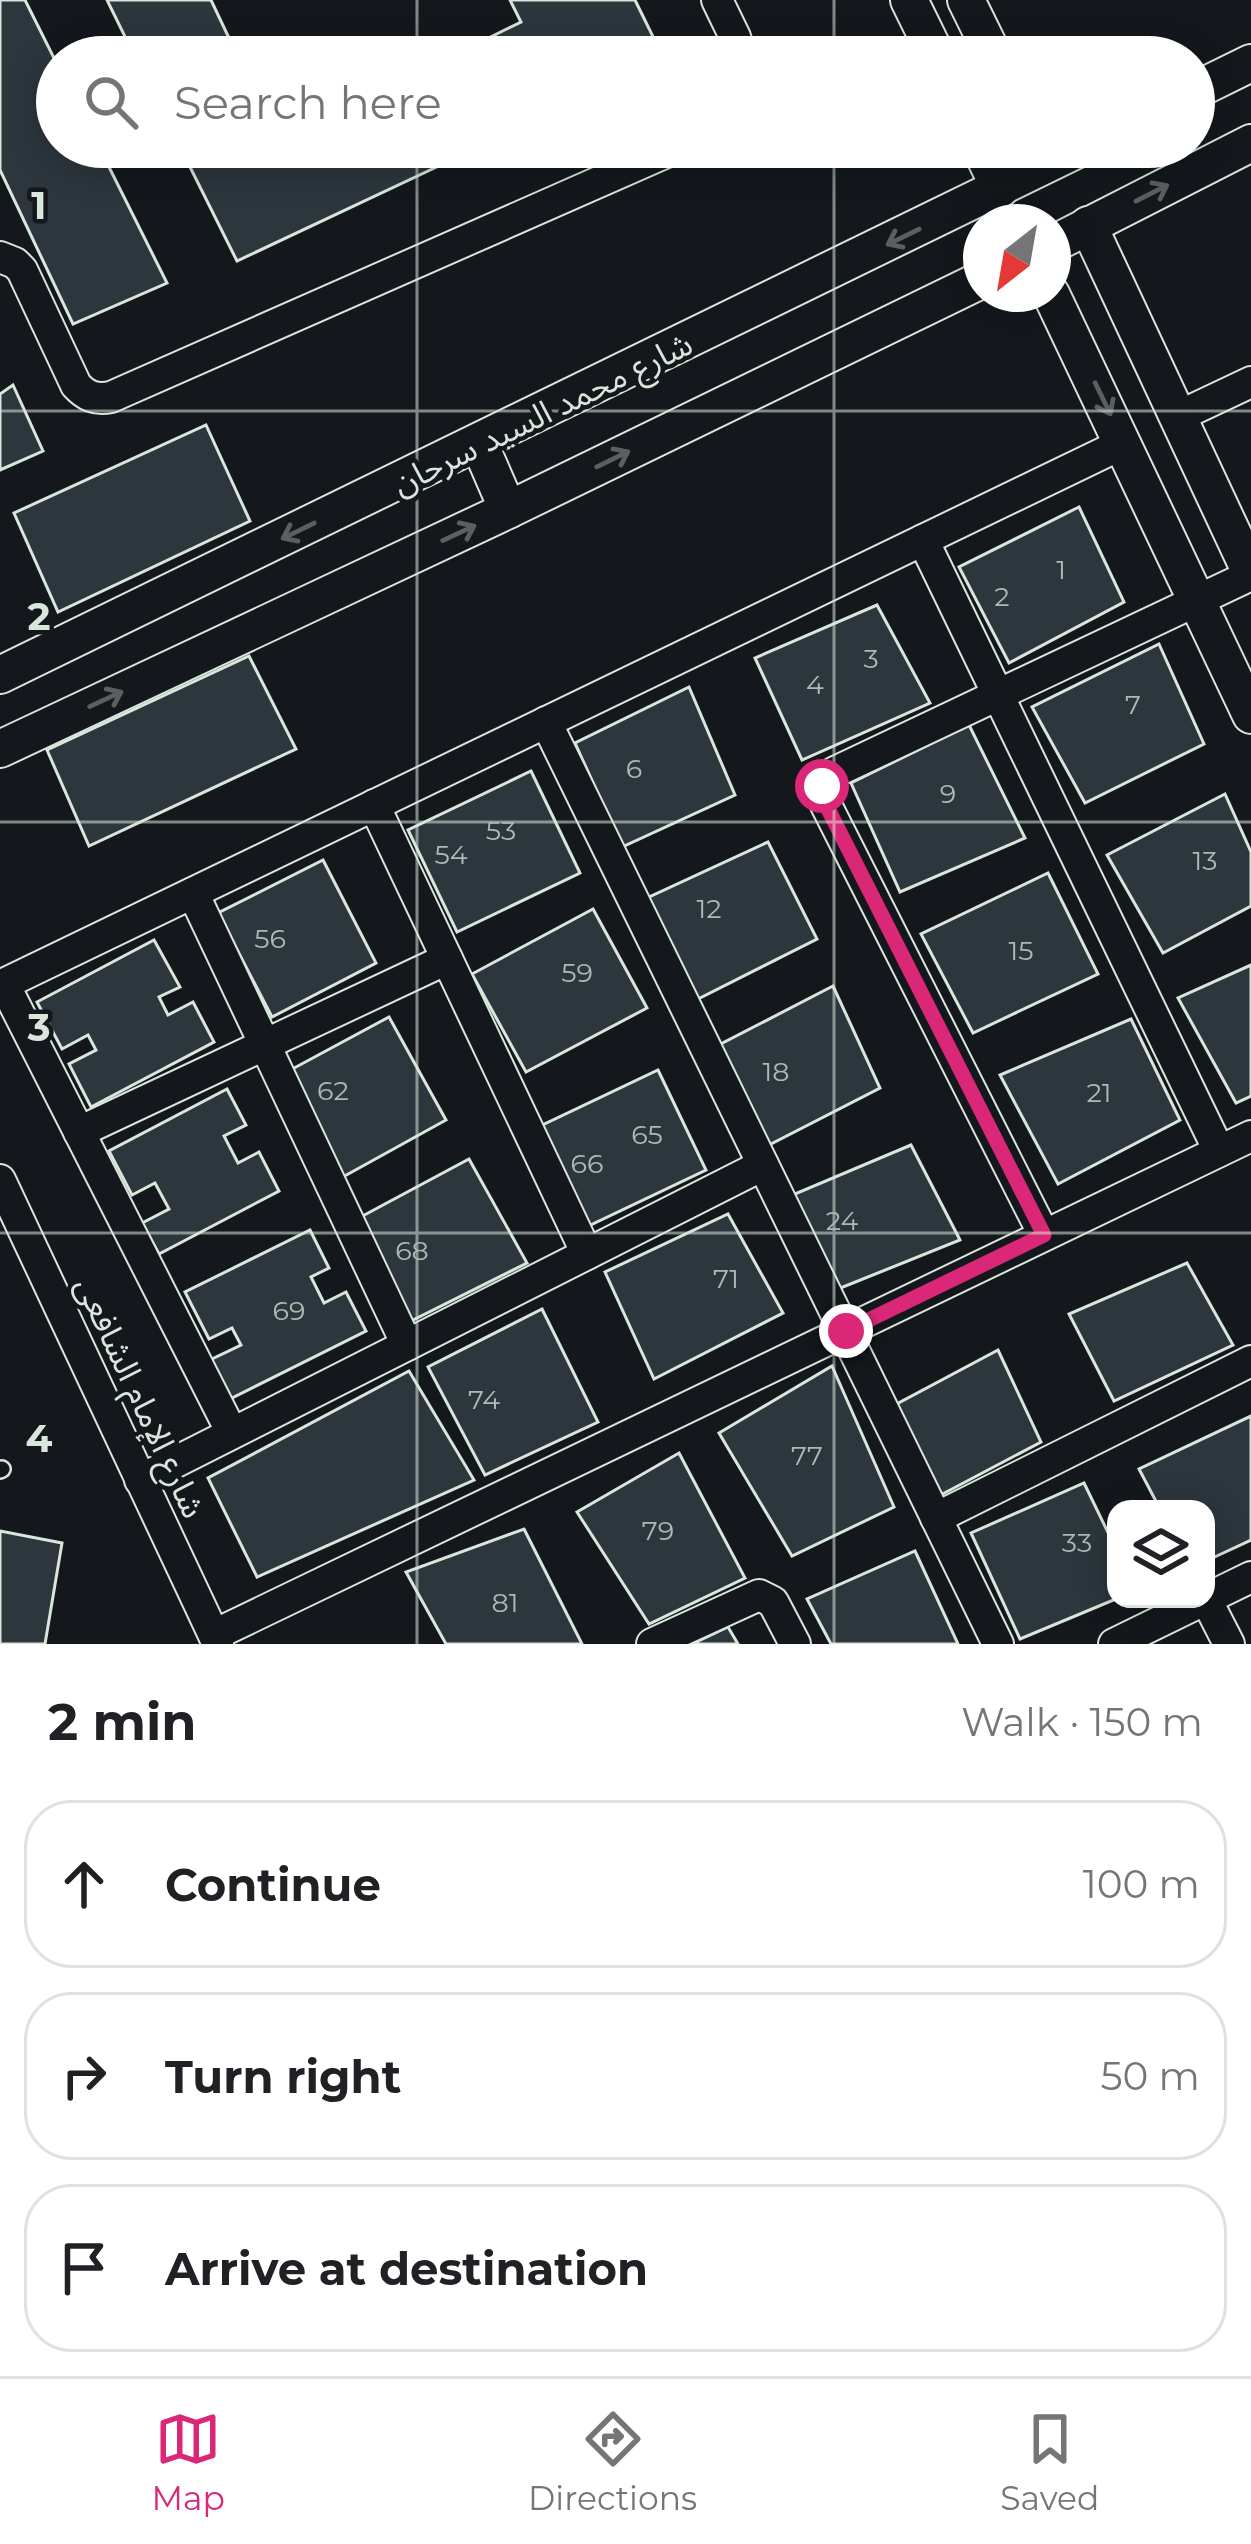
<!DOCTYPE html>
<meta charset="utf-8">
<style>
:root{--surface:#fff;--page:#f6f6f6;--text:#202124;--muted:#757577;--line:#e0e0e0;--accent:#db2777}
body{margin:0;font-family:Montserrat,"Noto Sans Arabic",sans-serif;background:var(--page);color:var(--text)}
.controls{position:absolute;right:36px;bottom:36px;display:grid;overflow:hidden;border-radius:24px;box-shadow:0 6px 30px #0003}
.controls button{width:108px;height:108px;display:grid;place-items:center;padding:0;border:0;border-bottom:3px solid var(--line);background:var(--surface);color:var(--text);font:60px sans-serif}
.compass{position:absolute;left:963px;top:204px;width:108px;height:108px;border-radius:50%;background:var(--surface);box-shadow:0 6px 30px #0003;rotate:211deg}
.stop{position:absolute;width:36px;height:36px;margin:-27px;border:9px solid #db2777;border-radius:50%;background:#fff}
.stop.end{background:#db2777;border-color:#fff;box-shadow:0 3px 12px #0008}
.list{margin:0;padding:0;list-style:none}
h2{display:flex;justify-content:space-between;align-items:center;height:156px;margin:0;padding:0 48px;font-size:51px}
h2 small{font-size:39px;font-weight:400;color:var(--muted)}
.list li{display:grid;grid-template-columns:78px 1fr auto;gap:36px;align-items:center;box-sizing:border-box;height:168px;margin:0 24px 24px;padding:0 24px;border:3px solid var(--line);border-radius:48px}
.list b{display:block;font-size:45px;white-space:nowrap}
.list em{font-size:39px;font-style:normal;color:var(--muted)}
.icon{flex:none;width:66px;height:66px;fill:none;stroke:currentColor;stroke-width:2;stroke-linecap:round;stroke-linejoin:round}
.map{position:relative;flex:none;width:1251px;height:1644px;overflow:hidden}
.search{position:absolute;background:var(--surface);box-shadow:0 6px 30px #0003;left:36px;right:36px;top:36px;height:132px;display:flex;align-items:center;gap:30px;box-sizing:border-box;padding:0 42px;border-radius:66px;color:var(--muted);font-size:45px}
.sheet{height:732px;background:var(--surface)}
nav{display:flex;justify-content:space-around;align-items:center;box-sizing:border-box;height:168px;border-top:3px solid var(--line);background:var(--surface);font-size:33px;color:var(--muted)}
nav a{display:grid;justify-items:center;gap:6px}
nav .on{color:var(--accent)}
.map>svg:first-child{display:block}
.building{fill:#2c363c;stroke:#d8e6dc;stroke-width:3}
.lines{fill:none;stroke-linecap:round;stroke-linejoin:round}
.service-casing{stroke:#d8e6dc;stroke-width:20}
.minor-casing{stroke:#d8e6dc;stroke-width:34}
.tertiary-casing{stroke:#d8e6dc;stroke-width:40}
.service{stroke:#14181c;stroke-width:15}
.minor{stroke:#14181c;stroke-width:30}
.tertiary{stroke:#14181c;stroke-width:36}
.oneway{stroke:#59605f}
.route{stroke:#db2777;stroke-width:15}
.grid{fill:none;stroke:#d8e6dc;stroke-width:3;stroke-opacity:0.55}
.labels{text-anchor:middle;stroke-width:9;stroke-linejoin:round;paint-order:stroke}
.number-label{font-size:27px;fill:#adbab4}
.street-label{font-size:33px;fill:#d8e6dc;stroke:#14181c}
.grid-label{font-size:39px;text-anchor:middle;font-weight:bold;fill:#d8e6dc;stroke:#14181c;stroke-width:9;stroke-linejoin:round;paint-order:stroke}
</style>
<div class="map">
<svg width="1251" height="1644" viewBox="0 0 1251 1644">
<rect width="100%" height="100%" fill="#14181c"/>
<g class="building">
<path d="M0,0H25L57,64V147H99L167,283L73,324L0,170Z"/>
<path d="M107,0H211L238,57H135Z"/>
<path d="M510,0H635L663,57H450L521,22Z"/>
<path d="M180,147H479L237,261Z"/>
<path d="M13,385L43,451L0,470V394Z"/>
<path d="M206,425L250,521L58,612L14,513Z"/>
<path d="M1079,507L1124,602L1009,663L959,567Z"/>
<path d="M877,605L930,703L802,760L755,658Z"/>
<path d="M1159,644L1204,744L1085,803L1032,707Z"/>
<path d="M249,656L296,749L89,846L47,750Z"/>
<path d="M689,687L735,795L622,847L575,743Z"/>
<path d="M969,725L1025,838L900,892L851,783Z"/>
<path d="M531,771L580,873L457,932L408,830Z"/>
<path d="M1225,794L1251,852V906L1163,953L1107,855Z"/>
<path d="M768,842L817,939L696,1000L647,898Z"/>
<path d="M323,860L376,963L272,1017L218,913Z"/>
<path d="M1048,873L1098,974L973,1033L921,934Z"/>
<path d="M593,909L647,1008L526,1072L472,974Z"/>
<path d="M154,940L180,987L159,997L168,1015L193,1002L214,1042L91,1107L69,1064L96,1050L88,1035L62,1049L37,1002Z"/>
<path d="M1251,965V1096L1236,1103L1178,998Z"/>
<path d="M833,986L880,1088L767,1146L715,1047Z"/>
<path d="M389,1017L446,1120L341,1178L283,1074Z"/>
<path d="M1131,1019L1180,1120L1058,1184L1000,1075Z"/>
<path d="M658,1070L706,1170L580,1230L532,1130Z"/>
<path d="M227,1089L246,1125L224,1136L238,1163L259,1152L279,1191L159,1254L142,1223L169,1209L155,1183L132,1195L109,1151Z"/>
<path d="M911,1145L960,1240L833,1291L790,1196Z"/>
<path d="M469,1159L527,1263L411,1321L355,1220Z"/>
<path d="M728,1214L783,1313L654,1379L605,1272Z"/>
<path d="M310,1230L329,1268L311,1277L324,1303L346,1292L366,1331L230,1399L210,1360L241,1345L232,1328L209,1339L185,1292Z"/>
<path d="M1187,1263L1233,1345L1114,1401L1069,1314Z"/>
<path d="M542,1309L598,1422L485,1475L428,1367Z"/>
<path d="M998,1350L1041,1442L935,1498L893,1406Z"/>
<path d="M832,1366L894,1507L792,1556L719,1433Z"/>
<path d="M409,1371L474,1480L257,1577L208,1478Z"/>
<path d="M1251,1416V1540L1206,1561V1509H1160L1139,1469Z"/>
<path d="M679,1453L745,1578L649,1624L577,1512Z"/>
<path d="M1084,1483L1116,1549V1599L1020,1639L971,1533Z"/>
<path d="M524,1529L582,1644H446L406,1572Z"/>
<path d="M0,1531L62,1543L45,1644H0Z"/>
<path d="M915,1551L958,1644H831L807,1599Z"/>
<path d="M728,1627L738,1644H692Z"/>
</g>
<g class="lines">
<g class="service-casing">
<path id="service" d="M0,1470L2,1469"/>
</g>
<g class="minor-casing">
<g id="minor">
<path d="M717,0L735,37L741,57"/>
<path d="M0,257L15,263L22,270L76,385C86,396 95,400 111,397L678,147"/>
<path d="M1177,417L1251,382"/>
<path d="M923,540L1219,1151"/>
<path d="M546,722L998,1644"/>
<path d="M374,805L587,1254"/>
<path d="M193,893L407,1345"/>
<path d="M4,984L232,1433"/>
<path d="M0,986L1124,443"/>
<path d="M79,1132L447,959"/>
<path d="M0,1180L218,1644"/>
<path d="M1044,1235L826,805C819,791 822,781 835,772L1251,575"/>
<path d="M140,1480L763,1165"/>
<path d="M936,1518L1251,1361"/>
<path d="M1206,1599L1251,1577"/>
<path d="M214,1635L1251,1136"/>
<path d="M652,1644L759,1595L773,1602L795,1644"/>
<path d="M1114,1644L1206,1599L1229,1644"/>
</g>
</g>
<g class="tertiary-casing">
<g id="tertiary">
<path d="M909,0L937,57"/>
<path d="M966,0L994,57"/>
<path d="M1194,91L1251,63"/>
<path d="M980,147L1000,189"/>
<path d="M1088,225L1251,573"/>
<path d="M1053,244L1251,143"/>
<path d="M1051,294L1251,715"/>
<path d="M479,443L508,510"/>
<path d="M0,675L1082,147"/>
<path d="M0,749L508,510L981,280"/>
</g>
</g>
<use href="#service" class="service"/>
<use href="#minor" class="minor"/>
<use href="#tertiary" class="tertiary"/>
</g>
<defs><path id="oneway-shaft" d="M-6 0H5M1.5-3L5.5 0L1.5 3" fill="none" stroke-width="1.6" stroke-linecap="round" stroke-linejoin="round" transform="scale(3)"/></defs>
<g class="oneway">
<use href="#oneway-shaft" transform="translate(1152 193) rotate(-27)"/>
<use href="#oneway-shaft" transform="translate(903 237) rotate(154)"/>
<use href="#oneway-shaft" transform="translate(1103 399) rotate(64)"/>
<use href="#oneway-shaft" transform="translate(613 459) rotate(-26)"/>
<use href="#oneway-shaft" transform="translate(298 531) rotate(154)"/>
<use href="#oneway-shaft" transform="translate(459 533) rotate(-25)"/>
<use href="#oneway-shaft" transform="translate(106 699) rotate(-25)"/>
</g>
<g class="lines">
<path class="route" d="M822,786V796L826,805L1044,1235L846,1331"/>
</g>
<path class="grid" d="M417,0V57M834,0V57M417,147V1644M834,147V1644M0,411H1251M0,822H1251M0,1233H1251"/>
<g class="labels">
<g class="number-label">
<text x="1061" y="579">1</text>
<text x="1002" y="606">2</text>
<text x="871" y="668">3</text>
<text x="815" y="694">4</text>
<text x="1133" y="714">7</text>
<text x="634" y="778">6</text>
<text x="948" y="803">9</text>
<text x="501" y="840">53</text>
<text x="451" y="864">54</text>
<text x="1205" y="870">13</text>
<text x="709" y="918">12</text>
<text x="270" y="948">56</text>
<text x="1021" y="960">15</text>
<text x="577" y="982">59</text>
<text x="776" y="1081">18</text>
<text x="333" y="1100">62</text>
<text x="1099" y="1102">21</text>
<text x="647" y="1144">65</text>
<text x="587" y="1173">66</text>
<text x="842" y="1230">24</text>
<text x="412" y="1260">68</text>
<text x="726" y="1288">71</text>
<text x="289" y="1320">69</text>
<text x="484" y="1409">74</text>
<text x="807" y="1465">77</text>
<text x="658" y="1540">79</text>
<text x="1077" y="1552">33</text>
<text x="505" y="1612">81</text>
</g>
<g class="street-label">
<text transform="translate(542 413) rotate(-26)" y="12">شارع محمد السيد سرحان</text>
<text transform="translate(141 1397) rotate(65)" y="12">شارع الإمام الشافعى</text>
</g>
</g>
<g class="grid-label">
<text x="39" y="219">1</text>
<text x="39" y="630">2</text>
<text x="39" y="1041">3</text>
<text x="39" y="1452">4</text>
</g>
</svg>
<div class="controls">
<button><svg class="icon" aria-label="layers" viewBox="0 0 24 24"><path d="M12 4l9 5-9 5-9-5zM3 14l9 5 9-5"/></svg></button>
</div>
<svg class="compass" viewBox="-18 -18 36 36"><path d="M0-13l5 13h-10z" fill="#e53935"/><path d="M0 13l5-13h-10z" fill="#757577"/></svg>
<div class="stop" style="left:822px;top:786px"></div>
<div class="stop end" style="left:846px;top:1331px"></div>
<div class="search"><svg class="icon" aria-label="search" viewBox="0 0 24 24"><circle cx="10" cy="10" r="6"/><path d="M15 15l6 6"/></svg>Search here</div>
</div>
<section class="sheet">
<h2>2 min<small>Walk · 150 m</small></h2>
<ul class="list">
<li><svg class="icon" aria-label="ahead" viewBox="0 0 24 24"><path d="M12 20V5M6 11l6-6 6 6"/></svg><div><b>Continue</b></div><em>100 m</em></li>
<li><svg class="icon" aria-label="right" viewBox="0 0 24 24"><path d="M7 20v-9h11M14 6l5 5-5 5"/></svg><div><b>Turn right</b></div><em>50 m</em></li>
<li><svg class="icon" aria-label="arrive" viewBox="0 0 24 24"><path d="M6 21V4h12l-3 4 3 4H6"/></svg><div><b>Arrive at destination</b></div></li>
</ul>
</section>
<nav>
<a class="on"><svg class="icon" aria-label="map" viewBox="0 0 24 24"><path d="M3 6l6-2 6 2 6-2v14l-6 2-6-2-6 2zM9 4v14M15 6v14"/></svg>Map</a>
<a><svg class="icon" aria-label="directions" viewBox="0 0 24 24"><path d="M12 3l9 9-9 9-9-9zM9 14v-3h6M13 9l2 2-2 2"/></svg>Directions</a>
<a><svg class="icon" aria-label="saved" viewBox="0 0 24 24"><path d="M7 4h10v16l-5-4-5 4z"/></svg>Saved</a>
</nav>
